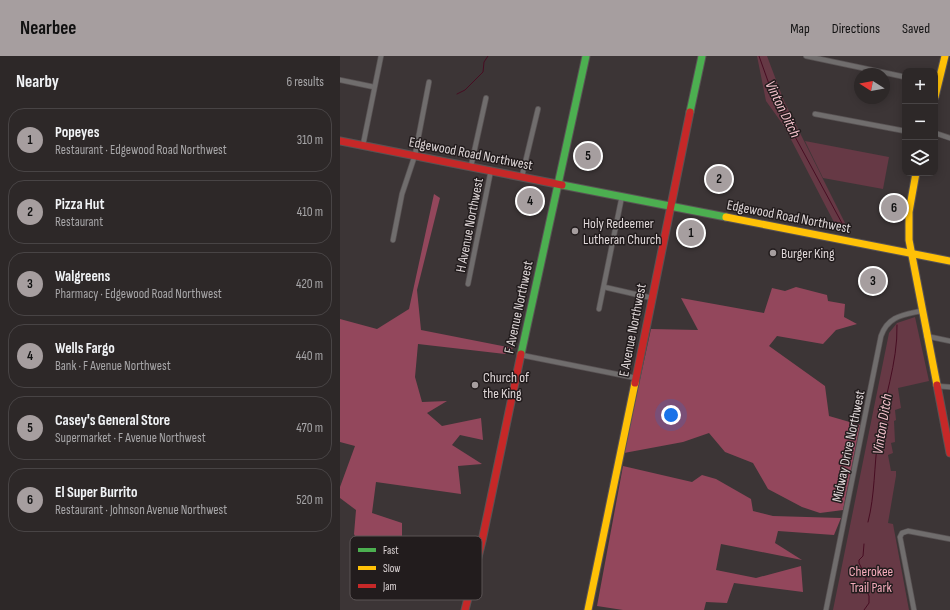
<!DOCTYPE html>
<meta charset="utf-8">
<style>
:root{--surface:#2d2828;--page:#353030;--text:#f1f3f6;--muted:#a7a6a8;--line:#484445;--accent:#a69e9f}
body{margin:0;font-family:"Sofia Sans Condensed",sans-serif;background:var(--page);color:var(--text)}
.controls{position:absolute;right:12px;top:12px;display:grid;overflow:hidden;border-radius:8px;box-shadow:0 2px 10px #0003}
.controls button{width:36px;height:36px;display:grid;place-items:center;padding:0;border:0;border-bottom:1px solid var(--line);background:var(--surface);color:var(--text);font:20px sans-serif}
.compass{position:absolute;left:514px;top:12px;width:36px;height:36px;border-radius:50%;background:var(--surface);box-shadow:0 2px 10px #0003;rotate:281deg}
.you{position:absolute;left:331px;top:359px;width:14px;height:14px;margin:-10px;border:3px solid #fff;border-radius:50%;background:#1a73e8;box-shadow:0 0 0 6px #1a73e833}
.badge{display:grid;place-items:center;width:26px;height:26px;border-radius:50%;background:var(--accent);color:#111;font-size:13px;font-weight:700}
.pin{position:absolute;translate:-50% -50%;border:2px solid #fff;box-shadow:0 1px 4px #0006}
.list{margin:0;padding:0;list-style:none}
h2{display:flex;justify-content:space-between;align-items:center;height:52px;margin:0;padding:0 16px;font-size:17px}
h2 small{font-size:13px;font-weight:400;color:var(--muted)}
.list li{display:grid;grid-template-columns:26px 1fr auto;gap:12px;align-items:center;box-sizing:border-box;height:64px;margin:0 8px 8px;padding:0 8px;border:1px solid var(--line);border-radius:16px}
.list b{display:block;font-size:15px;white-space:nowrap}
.list p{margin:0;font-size:13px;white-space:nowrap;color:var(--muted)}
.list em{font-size:13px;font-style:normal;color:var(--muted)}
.icon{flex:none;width:22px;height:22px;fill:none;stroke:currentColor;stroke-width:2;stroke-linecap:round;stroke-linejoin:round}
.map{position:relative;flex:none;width:610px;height:554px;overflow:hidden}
header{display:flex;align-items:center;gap:24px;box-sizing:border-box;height:56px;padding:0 20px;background:var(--accent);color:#111}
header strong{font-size:19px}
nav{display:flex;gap:22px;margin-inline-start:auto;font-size:14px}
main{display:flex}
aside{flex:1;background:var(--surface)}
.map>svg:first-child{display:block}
.green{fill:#663945}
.forest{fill:#93475c}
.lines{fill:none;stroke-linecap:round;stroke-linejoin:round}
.stream{stroke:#470d22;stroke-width:1}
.street-casing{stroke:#595354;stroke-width:6}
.fast-casing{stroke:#595354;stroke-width:9}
.slow-casing{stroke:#595354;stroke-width:9}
.jam-casing{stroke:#595354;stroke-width:9}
.street{stroke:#706d6d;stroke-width:4.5}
.fast{stroke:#4caf50;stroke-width:7}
.slow{stroke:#ffc107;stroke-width:7}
.jam{stroke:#c62828;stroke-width:7}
.poi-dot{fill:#a69e9f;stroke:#221c1d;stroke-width:1.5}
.labels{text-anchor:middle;stroke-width:3;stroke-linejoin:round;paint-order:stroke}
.street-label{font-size:14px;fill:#dfd7d8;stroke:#221c1d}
.poi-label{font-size:14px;fill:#dfd7d8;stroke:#221c1d;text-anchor:start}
.park-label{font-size:14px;fill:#f5abbb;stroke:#221c1d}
.water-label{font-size:15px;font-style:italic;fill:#f4c2cc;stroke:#221c1d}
.key{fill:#221c1d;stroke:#5b5455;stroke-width:1}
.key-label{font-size:11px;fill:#dfd7d8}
</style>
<header>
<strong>Nearbee</strong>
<nav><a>Map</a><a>Directions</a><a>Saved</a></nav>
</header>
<main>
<aside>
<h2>Nearby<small>6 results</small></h2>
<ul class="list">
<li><span class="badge">1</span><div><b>Popeyes</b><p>Restaurant · Edgewood Road Northwest</p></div><em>310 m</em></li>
<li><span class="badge">2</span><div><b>Pizza Hut</b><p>Restaurant</p></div><em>410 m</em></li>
<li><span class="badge">3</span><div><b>Walgreens</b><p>Pharmacy · Edgewood Road Northwest</p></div><em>420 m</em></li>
<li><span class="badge">4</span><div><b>Wells Fargo</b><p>Bank · F Avenue Northwest</p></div><em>440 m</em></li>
<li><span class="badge">5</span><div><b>Casey's General Store</b><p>Supermarket · F Avenue Northwest</p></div><em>470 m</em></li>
<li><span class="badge">6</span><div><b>El Super Burrito</b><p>Restaurant · Johnson Avenue Northwest</p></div><em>520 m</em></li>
</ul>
</aside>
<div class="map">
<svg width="610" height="554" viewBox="0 0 610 554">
<rect width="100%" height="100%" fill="#3c3536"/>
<g class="green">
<path d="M417,0H427L444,45L509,175L497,172L444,70L426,45Z"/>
<path d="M465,85L549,101L543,133L483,122Z"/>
<path d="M575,261L589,325L558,332L561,352L555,354L556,364L554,365L555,386L551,387L553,397L548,399L551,415H556V420L548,467L553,468L569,554H493L549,277L557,267Z"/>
</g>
<g class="forest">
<path d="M94,138L100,142L77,234L81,274L173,292L165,298L78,288L75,321L82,346L107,345L87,357L102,370L141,362L143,384L120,379L112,389L142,408L118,410L121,438L36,426L32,457L62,467V485L78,502L94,507L102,539L65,533L62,521L29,508L14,478L16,454L0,442V431L15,390L0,386V263L37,273L69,253Z"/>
<path d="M456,231L487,239L488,245L505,248L504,261L517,268L496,274L483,288L437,280L429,290L485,330L489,360L520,369L503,454L480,457L462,451L428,433L413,407L385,396L369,377L343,386L284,397L311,273L358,274L341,242L424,257L432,232L445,235Z"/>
<path d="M283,410L352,426L362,419L376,423L411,443L413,455L433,460L501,462L494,479L438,475L435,487L462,504L381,488L376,514L416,522L461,510L463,536L394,527L387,547L366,546L364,554H283L257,550Z"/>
</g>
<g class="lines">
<g class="stream">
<path d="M419,0L434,42L503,169"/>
<path d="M117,38L125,34L143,16L144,6L148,0"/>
<path d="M528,466C535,439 534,410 538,382C543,345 558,307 557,269"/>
<path d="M524,554L529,547V540L526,533V521L519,507V504L523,500L524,488"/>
</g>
<g class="street-casing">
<g id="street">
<path d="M466,0L565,21"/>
<path d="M0,24L34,31"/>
<path d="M475,58L565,75"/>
<path d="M595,77L610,82"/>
<path d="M23,89L41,0"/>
<path d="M131,110L146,42"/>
<path d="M182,120L198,53"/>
<path d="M53,184L62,138L75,99L89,26"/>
<path d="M128,228L151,114"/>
<path d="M264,231L312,242"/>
<path d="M259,253L282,140"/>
<path d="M586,280L610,285"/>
<path d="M181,299L296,322"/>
<path d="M596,330L610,331"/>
<path d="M486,554L541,280C548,260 563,259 581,255"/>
<path d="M574,554L560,481L562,477L568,475L610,483"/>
</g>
</g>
<g class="fast-casing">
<g id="fast">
<path d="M350,56L362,0"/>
<path d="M222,129L386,161"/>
<path d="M181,298L246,0"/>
</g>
</g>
<g class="slow-casing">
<g id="slow">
<path d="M595,41L605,0"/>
<path d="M576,117L569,156V184L597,329"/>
<path d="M386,161L610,205"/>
<path d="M248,554L295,327"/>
</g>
</g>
<g class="jam-casing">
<g id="jam">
<path d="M0,85L222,129"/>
<path d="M295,327L350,56"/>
<path d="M597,329L610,397"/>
<path d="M125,554L142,485L181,298"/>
</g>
</g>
<use href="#street" class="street"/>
<use href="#fast" class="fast"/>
<use href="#slow" class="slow"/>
<use href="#jam" class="jam"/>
</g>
<g class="poi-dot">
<circle cx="235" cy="175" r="4"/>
<circle cx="433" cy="197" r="4"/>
<circle cx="135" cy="329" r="4"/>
</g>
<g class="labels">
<g class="street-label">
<text transform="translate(131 97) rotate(11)" y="5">Edgewood Road Northwest</text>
<text transform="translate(449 160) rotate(11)" y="5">Edgewood Road Northwest</text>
<text transform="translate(129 169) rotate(-79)" y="5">H Avenue Northwest</text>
<text transform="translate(178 251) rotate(-78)" y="5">F Avenue Northwest</text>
<text transform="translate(292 274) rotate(-79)" y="5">E Avenue Northwest</text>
<text transform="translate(508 390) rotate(-78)" y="5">Midway Drive Northwest</text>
</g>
<g class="poi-label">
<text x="243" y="172">Holy Redeemer<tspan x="243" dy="16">Lutheran Church</tspan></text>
<text x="441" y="202">Burger King</text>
<text x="143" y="326">Church of<tspan x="143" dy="16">the King</tspan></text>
</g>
<g class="park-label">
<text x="531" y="520">Cherokee<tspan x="531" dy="16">Trail Park</tspan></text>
</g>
<g class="water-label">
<text transform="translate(443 53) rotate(64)" y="5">Vinton Ditch</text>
<text transform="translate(542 368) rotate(-81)" y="5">Vinton Ditch</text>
</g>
</g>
<rect x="10" y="480" width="132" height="64" rx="6" class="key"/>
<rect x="18" y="492" width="18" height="4" fill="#4caf50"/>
<rect x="18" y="510" width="18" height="4" fill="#ffc107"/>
<rect x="18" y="528" width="18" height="4" fill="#c62828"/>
<g class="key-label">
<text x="43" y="498">Fast</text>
<text x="43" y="516">Slow</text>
<text x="43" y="534">Jam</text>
</g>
</svg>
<div class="controls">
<button>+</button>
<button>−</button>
<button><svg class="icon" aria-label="layers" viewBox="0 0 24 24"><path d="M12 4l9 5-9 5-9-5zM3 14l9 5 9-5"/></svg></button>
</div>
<svg class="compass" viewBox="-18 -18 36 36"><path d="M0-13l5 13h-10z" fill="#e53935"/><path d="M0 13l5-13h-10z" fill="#a7a6a8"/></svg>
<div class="you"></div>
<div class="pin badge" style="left:351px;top:177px">1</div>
<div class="pin badge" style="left:379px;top:123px">2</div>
<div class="pin badge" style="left:533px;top:225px">3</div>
<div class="pin badge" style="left:190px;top:145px">4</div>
<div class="pin badge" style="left:248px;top:100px">5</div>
<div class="pin badge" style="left:554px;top:152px">6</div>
</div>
</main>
